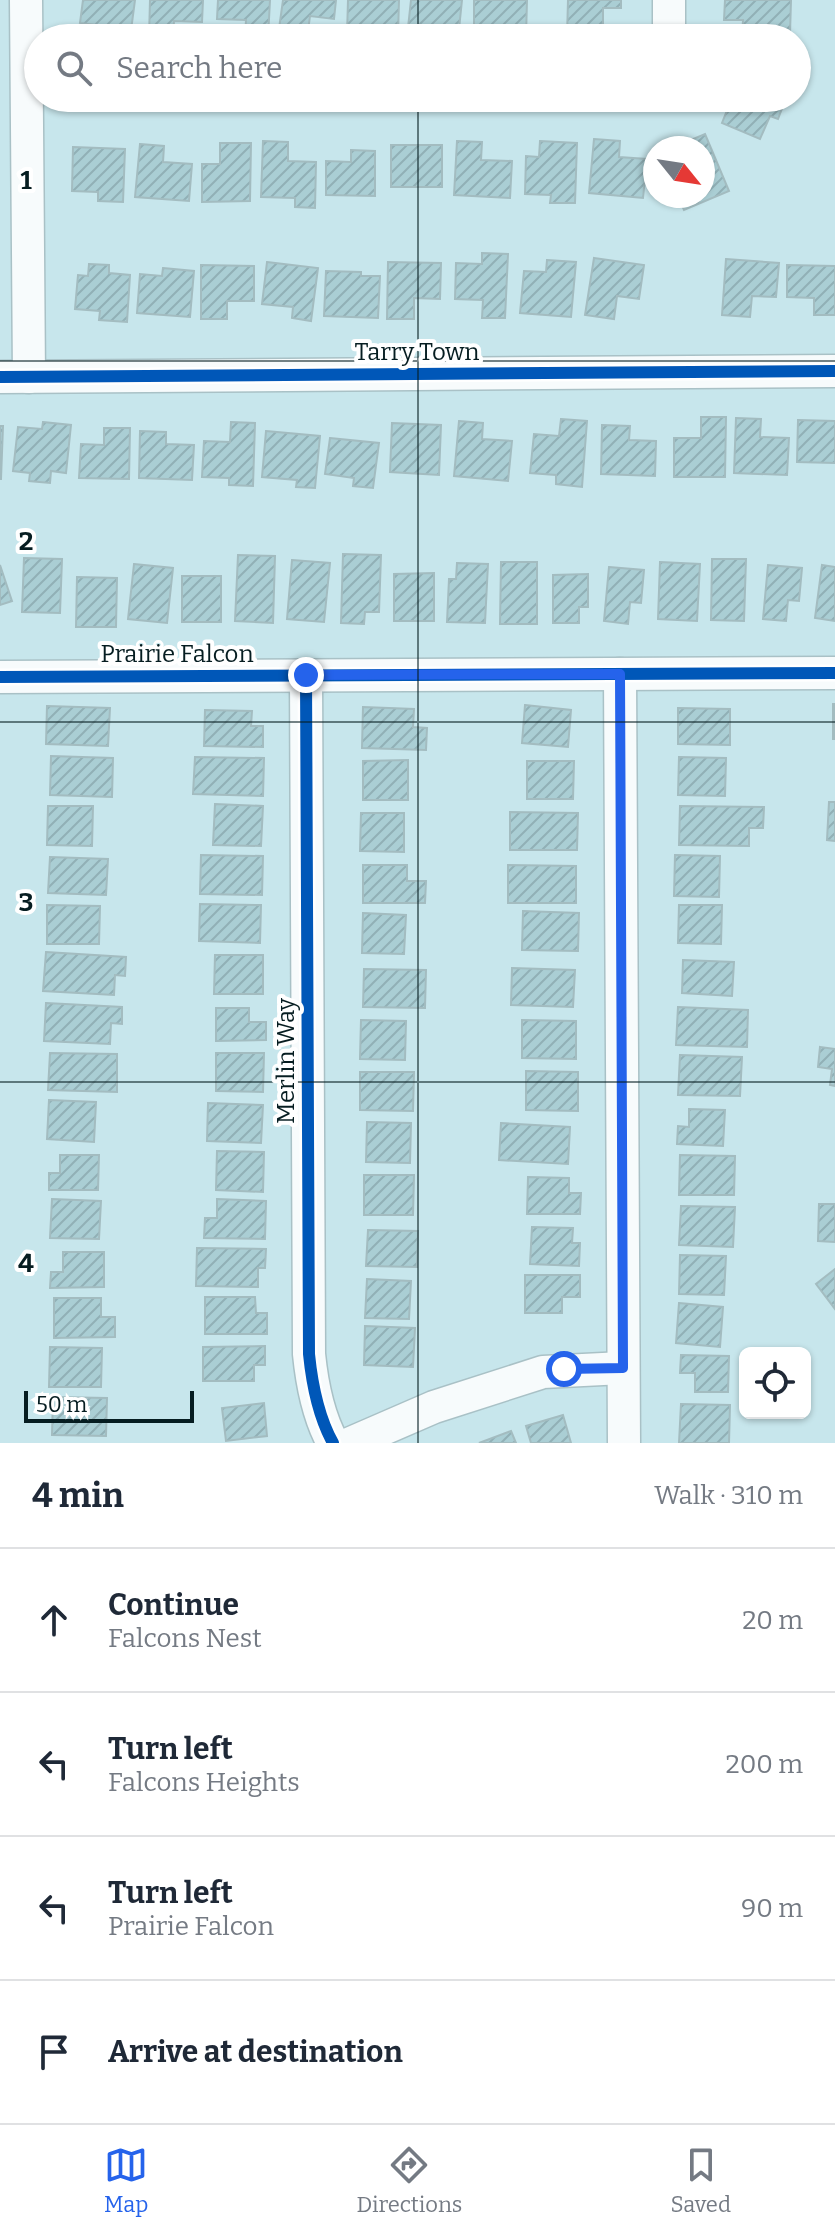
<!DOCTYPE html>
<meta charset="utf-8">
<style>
:root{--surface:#fff;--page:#f6f6f7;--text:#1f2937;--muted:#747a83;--line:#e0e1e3;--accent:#2563eb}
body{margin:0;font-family:Bitter,serif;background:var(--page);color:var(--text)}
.controls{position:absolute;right:24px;bottom:24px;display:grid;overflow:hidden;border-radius:12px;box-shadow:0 2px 6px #0004}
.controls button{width:72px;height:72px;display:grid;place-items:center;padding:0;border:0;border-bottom:2px solid var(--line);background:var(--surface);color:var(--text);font:40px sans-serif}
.compass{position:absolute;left:643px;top:136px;width:72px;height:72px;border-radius:50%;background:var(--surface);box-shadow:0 2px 6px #0004;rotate:120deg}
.scale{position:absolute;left:24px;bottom:20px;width:170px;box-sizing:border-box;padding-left:8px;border:4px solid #061d21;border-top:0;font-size:22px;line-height:28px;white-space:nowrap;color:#061d21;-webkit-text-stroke:6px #fff;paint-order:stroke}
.stop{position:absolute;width:24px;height:24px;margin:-18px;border:6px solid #2563eb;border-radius:50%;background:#fff}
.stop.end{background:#2563eb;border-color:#fff;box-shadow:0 2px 8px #0008}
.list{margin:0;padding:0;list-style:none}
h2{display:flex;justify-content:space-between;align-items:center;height:104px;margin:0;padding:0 32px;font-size:34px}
h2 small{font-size:26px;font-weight:400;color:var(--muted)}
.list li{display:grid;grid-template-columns:52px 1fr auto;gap:24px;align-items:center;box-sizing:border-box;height:144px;padding:0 32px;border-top:2px solid var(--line)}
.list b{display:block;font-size:30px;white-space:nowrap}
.list p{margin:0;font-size:26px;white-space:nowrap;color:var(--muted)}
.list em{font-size:26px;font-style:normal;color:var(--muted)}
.icon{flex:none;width:44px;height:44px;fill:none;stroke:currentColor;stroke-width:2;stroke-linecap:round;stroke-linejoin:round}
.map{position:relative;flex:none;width:835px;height:1443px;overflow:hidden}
.search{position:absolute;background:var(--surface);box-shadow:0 2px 6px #0004;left:24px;right:24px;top:24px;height:88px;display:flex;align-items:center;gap:20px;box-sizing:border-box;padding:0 28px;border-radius:44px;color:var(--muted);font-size:30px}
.sheet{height:680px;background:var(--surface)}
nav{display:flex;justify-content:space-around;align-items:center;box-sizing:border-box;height:112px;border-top:2px solid var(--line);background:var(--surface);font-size:22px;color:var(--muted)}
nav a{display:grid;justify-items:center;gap:4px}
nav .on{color:var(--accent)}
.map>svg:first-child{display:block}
.building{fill:url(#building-hatch);stroke:#a3bcc0;stroke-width:2}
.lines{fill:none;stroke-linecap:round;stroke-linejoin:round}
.minor-casing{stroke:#a9c1c6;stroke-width:35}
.minor{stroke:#f7fbfc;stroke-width:32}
.cycleway-casing{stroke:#fff;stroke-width:17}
.cycleway{stroke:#0057b8;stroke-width:12}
.route{stroke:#2563eb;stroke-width:10}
.grid{fill:none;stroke:#061d21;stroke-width:2;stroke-opacity:0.55}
.labels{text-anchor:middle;stroke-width:8;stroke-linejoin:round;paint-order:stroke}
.street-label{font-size:24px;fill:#061d21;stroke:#fff}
.grid-label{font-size:26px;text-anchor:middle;font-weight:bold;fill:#061d21;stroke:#fff;stroke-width:8;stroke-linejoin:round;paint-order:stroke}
</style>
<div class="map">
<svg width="835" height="1443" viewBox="0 0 835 1443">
<defs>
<pattern id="building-hatch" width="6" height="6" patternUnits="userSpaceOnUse" patternTransform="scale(2)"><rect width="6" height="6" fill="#aaced4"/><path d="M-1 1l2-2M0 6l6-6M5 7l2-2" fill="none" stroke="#91b0b6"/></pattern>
</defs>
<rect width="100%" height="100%" fill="#c7e6ec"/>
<g class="building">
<path d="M83,0H135L130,38H112L113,27L80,23Z"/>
<path d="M150,0H203L202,22L174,21L173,38H149Z"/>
<path d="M218,0H270L268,38H245L246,20L217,19Z"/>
<path d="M283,0H336L334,19L310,16L307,38L278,36Z"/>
<path d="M348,0H399L398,36L347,35Z"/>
<path d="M411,0H462L459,29L437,26L435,38L407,37Z"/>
<path d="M474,0H527L526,37L474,36Z"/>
<path d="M568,0H621V8H603V37H567Z"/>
<path d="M725,0H791L790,34H779V38H742L743,20H724Z"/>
<path d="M732,98H786L778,119L770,116L760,139L722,123Z"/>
<path d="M705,134L729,191L684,210L678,196H703V148H683L681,144Z"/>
<path d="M594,139L620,141L619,157L647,159L643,198L589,193Z"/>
<path d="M263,141L288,142V161L316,162L315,208L295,207V198L261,197Z"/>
<path d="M457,141L482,142L481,160L512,161L510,198L454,195Z"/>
<path d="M540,141L577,143L575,203H550L551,195L525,194L526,156L539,157Z"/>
<path d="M220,143H251L250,201L202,202V164H220Z"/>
<path d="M140,144L164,146L163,162L192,164L189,201L135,197Z"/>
<rect x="391" y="145" width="51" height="42"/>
<path d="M73,147L125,149L123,202L98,201V192L72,191Z"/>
<path d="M351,150L375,151V196L326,195V161L351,162Z"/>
<path d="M482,253L508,254L505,318H482L483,300L455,299L456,263L482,264Z"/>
<path d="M594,258L644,265L639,299L617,296L614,319L585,315Z"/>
<path d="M726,259L779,263L776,297L752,296L750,317L722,315Z"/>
<path d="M547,260L576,262L571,317L520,313L524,271L546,272Z"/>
<path d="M267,262L318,268L311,321L292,318L293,307L262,304Z"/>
<path d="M388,262L441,263L440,299L414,298V319H387Z"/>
<path d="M89,264L109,265V273L130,275L127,322L99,320L100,311L75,309L78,275L88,276Z"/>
<path d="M201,265L254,266V301H227V319H201Z"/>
<path d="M787,265L835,266V315H814V298L787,297Z"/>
<path d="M163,268L194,271L190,317L137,313L140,274L162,276Z"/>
<path d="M326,271L361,272V276H380L378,318L324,316Z"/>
<path d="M701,417H726L725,477H674V438H701Z"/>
<path d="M736,418L761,419L760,437L789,438L787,475L734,473Z"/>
<path d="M561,419L587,421L582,487L556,484V475L530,473L534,434L559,436Z"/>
<path d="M798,420L835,421V463L797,462Z"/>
<path d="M459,421L483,423L482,439L512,441L508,481L454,476Z"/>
<path d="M43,422L71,425L66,473L51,471L50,483L29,481L30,473L13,471L18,427L42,429Z"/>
<path d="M231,422L255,423L253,486L229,485V478L202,477L204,441L230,442Z"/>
<path d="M392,423L441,425L439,475L390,472Z"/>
<path d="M602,425L630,426L629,440L656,441L655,476L601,474Z"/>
<path d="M0,426H3L1,479H0Z"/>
<path d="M104,428H130L129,479L79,478L81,444L104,445Z"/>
<path d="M140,431L166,432V444L194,445L192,480L139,478Z"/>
<path d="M266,431L320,436L315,488L296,487L297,480L262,477Z"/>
<path d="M330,438L379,443L373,488L353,486L354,478L325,474Z"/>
<path d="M343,554L381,555L379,612H365L364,624L341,623Z"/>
<path d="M238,555L275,556L273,623L235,621Z"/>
<path d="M24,558L62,559L60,613L22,612Z"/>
<path d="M712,559H746L744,621L711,620Z"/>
<path d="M292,560L330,563L324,622L287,619Z"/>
<path d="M501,562H537V624H500Z"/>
<path d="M660,562L700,564L697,621L658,619Z"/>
<path d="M457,563L488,564L485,623L447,622L449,579H456Z"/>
<path d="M134,564L173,568L167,623L128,619Z"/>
<path d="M0,565L12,601L0,605Z"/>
<path d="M768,565L802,568L799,601L788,600L786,621L763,619Z"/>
<path d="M822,565L835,567V621L815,618Z"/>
<path d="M609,567L644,570L641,603L630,602L628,624L604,621Z"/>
<path d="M434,573V621H394V574Z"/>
<path d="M588,574V607H579V623H553V575Z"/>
<rect x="182" y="576" width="39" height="46"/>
<path d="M77,577L117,578L116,627H76Z"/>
<rect x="833" y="704" width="2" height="35"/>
<path d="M525,705L571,710L568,747L522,743Z"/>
<path d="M47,706L110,708L108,746L46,744Z"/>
<path d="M363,707L414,709L413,727L427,728L426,750L362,748Z"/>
<path d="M678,708L730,709V745L678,744Z"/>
<path d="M205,710L252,711L251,726H263V747L204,746Z"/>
<path d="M51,756L113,758L112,797L50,795Z"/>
<path d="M195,757L264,758L263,796L193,794Z"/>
<path d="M679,757L726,758L725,796L678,795Z"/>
<path d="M408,760V800H363V761Z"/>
<path d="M527,761H574L573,799H527Z"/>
<path d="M829,802H835V841L827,840Z"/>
<path d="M215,804L263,806L261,846L213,845Z"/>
<path d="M48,806H93L92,846L47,845Z"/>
<path d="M680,806L764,807L763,828H749V846L679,845Z"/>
<path d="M510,812L578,813L577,850H510Z"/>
<path d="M361,813H404V852L360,851Z"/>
<path d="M201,855L263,856L262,895L200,894Z"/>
<path d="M675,855L720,856L719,897L674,896Z"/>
<path d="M50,857L108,859L106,895L48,893Z"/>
<path d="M363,865H407V881H426L425,903H363Z"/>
<path d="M508,865L576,866V903H508Z"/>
<path d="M200,904L261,905L260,943L199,941Z"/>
<path d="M47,905L100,906L99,944H47Z"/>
<path d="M679,905H722L721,944L678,943Z"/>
<path d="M523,911L579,913L578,951L522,950Z"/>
<path d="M363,913L406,915L404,954L362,953Z"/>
<path d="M46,952L126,957L125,976L115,975L114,995L43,991Z"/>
<path d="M215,955H263V994H214Z"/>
<path d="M683,960L734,962L732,996L682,993Z"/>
<path d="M512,968L575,970L573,1007L511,1005Z"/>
<path d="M364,969L426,970L425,1008L363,1007Z"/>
<path d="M46,1003L122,1007V1024L111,1023L110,1044L44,1041Z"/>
<path d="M678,1007L748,1010L747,1047L676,1045Z"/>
<path d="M216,1008H249V1022H266V1040L216,1041Z"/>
<path d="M361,1020L406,1021L405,1060L360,1059Z"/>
<path d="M522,1020L576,1021V1059L522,1058Z"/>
<path d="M820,1047L835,1049V1086L830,1085L832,1069L818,1067Z"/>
<path d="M50,1053L117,1054V1092L48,1090Z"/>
<path d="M216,1053H264L263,1092L216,1091Z"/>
<path d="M680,1055L742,1057L740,1096L678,1095Z"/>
<path d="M526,1071L578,1072V1111L526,1110Z"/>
<path d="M360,1072H414L413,1111L360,1110Z"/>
<path d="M49,1100L96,1102L94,1142L47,1139Z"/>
<path d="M208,1103L263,1105L261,1143L207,1141Z"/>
<path d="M689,1109L725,1110L723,1146L677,1144L678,1126L689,1127Z"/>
<path d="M367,1122L411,1123L410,1163L366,1162Z"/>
<path d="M501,1123L570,1127L568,1164L499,1160Z"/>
<path d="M217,1151L264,1152L263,1192L216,1190Z"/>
<path d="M60,1155H99L98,1190H49V1173H60Z"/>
<path d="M680,1155L735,1156L734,1195H679Z"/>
<path d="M364,1175H414L413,1215H364Z"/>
<path d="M528,1177L569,1178V1193H581L580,1214H527Z"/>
<path d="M52,1199L101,1201L99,1239L50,1238Z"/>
<path d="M217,1199L266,1201L265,1239L204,1238L205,1218H217Z"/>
<path d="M819,1204H835V1242L818,1241Z"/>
<path d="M681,1206L735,1207L733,1247L679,1245Z"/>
<path d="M532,1227L573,1228L572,1243H580L579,1266L530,1264Z"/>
<path d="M368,1230L418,1231L417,1267L366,1266Z"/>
<path d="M197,1248L266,1249L265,1268H258V1287L196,1286Z"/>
<path d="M63,1252H104V1287L50,1288L51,1272H63Z"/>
<path d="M680,1255L726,1256L724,1295L679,1294Z"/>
<path d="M835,1269V1309L816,1284Z"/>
<path d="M525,1275H580V1297H562V1313H525Z"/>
<path d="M367,1279L411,1281L409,1319L365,1318Z"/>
<path d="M205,1297H255L256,1313H267V1334H205Z"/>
<path d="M54,1298H101V1317H115V1337L54,1338Z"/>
<path d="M679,1303L723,1307L720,1347L676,1343Z"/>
<path d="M365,1326L415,1328L413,1367L364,1365Z"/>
<path d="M265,1346V1365H254V1381H203V1347Z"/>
<path d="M50,1347L102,1348L101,1387H49Z"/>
<path d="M681,1355L729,1356L728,1392H695V1373H680Z"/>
<path d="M53,1397L107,1398L106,1436L52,1435Z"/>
<path d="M264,1403L267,1436L226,1441L222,1408Z"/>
<path d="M681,1404L730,1405L729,1443H679Z"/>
<path d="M563,1415L571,1443H531L526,1426Z"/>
<path d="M511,1431L516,1443H479Z"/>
</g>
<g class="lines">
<g class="minor-casing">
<g id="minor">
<path d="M26,0L29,377"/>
<path d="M669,0V38"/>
<path d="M0,377L835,371"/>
<path d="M620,674L624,1443"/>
<path d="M306,675L309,1354C312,1384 318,1416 333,1443"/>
<path d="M0,677L835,673"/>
<path d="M351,1443L434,1407L543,1372L623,1368"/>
</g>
</g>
<use href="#minor" class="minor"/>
<g class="cycleway-casing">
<g id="cycleway">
<path d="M0,377L835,371"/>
<path d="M306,675L309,1354C312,1384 318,1416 333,1443"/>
<path d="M0,677L835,673"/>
</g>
</g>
<use href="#cycleway" class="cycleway"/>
</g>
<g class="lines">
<path class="route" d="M306,675L620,674L623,1368L564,1369"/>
</g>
<path class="grid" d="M418,0V38M418,98V1443M0,361H835M0,722H835M0,1082H835"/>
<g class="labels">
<g class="street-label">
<text x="417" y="360">Tarry Town</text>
<text x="177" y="662">Prairie Falcon</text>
<text transform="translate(286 1061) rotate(-90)" y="8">Merlin Way</text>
</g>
</g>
<g class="grid-label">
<text x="26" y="189">1</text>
<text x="26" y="550">2</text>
<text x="26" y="911">3</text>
<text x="26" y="1272">4</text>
</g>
</svg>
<div class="controls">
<button><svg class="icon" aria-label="locate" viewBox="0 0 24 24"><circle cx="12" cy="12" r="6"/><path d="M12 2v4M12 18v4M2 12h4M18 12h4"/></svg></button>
</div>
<svg class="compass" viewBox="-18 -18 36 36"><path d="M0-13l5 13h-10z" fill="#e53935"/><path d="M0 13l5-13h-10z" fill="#747a83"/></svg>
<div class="scale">50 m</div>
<div class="stop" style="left:564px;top:1369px"></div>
<div class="stop end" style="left:306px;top:675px"></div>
<div class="search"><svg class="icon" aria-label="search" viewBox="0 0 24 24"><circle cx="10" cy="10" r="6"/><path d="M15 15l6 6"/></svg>Search here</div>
</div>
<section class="sheet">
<h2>4 min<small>Walk · 310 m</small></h2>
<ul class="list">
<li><svg class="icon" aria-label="ahead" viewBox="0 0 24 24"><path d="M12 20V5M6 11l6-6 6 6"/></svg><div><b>Continue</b><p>Falcons Nest</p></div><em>20 m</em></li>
<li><svg class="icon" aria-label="left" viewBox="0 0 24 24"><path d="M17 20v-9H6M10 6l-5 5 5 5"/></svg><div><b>Turn left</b><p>Falcons Heights</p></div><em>200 m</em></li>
<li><svg class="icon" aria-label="left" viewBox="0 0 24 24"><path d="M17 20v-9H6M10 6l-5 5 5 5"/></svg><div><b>Turn left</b><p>Prairie Falcon</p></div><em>90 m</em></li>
<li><svg class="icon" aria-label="arrive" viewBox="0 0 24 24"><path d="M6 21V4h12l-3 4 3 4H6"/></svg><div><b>Arrive at destination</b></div></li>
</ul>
</section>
<nav>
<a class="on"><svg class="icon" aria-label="map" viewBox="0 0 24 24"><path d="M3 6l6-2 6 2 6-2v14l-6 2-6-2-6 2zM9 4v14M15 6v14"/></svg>Map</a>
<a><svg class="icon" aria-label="directions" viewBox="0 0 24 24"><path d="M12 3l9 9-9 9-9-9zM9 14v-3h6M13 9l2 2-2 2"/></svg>Directions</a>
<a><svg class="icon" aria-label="saved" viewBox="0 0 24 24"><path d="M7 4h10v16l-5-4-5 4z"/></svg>Saved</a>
</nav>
